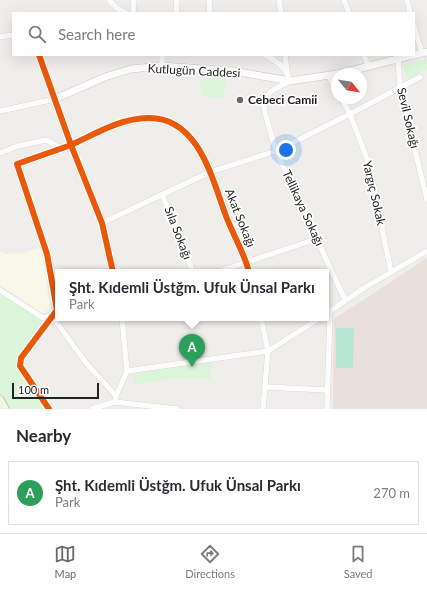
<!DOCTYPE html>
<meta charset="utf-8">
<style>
:root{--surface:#fff;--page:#f2f2f3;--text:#2b2b33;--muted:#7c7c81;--line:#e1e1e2;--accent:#6a6968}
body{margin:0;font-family:Lato,sans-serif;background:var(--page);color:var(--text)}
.compass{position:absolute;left:331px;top:68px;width:36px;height:36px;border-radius:50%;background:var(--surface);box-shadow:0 4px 16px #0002;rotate:120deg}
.scale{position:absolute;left:12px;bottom:10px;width:87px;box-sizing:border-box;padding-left:4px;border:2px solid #222;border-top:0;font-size:11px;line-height:14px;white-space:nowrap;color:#222;-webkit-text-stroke:3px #fff;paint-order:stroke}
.you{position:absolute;left:286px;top:150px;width:14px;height:14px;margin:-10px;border:3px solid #fff;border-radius:50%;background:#1a73e8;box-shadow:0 0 0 6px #1a73e833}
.badge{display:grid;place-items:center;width:26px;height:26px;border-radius:50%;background:var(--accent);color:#fff;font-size:13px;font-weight:700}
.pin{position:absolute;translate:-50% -33px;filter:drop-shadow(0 1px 2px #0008)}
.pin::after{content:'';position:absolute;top:21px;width:14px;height:12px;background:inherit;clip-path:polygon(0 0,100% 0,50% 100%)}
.popup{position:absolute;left:55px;top:269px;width:274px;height:52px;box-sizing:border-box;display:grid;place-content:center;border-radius:0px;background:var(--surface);filter:drop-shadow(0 1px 3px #0005);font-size:13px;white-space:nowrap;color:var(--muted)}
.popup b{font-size:15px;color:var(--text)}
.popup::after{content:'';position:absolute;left:50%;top:100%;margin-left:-8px;border:8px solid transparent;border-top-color:var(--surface)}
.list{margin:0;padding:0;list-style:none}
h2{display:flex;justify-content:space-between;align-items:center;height:52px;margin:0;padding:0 16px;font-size:17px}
h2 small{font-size:13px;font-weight:400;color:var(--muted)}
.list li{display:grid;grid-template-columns:26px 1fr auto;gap:12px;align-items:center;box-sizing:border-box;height:64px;margin:0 8px 8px;padding:0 8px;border:1px solid var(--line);border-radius:0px}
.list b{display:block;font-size:15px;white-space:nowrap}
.list p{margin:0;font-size:13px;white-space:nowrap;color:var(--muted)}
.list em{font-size:13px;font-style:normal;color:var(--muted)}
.icon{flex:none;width:22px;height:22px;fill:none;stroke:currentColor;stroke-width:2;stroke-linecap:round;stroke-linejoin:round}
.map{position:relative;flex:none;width:427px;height:409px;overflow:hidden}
.search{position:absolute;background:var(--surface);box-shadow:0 4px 16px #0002;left:12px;right:12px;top:12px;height:44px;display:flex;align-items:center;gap:10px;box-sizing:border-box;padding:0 14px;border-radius:0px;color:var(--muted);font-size:15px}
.sheet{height:124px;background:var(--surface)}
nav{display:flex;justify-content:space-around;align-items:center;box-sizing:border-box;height:56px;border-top:1px solid var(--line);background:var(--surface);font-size:11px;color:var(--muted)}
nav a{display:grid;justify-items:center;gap:2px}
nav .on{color:var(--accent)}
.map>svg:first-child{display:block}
.education{fill:#f8f7e8}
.military{fill:#eae0db}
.park{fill:#daf5da}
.pitch{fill:#b7e6d2}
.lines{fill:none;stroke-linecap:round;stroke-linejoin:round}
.minor-casing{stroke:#c9c8c7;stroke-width:6}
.tertiary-casing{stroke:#c9c8c7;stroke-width:8}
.secondary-casing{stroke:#999a82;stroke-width:9}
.minor{stroke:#fdfcfc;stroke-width:5.5}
.tertiary{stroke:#fdfcfc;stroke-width:7}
.secondary{stroke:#f4f4ed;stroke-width:8}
.cycleway-casing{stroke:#fff;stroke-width:8}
.cycleway{stroke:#e8590c;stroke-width:6}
.poi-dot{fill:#6a6968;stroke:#fff;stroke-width:1.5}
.labels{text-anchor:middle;stroke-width:3.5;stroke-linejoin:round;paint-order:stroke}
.street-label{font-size:12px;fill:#222;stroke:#fff}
.poi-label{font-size:12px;font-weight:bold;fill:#222;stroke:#fff;text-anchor:start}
</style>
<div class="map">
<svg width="427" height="409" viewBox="0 0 427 409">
<rect width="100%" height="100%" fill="#f0eeeb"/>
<path class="education" d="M41,248L50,308L43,314L0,285V251L6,254L21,253Z"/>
<path class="military" d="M427,258V409H333L334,319Z"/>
<g class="park">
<path d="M427,59V69L407,79L403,65Z"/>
<path d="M200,74L227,77L223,99L201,96Z"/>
<path d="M0,293L42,319L20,357V368L45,409H6L0,398Z"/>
<path d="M212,360L210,379L173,378L135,385L132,374Z"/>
</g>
<path class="pitch" d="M336,328H354L353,368H336Z"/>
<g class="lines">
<g class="minor-casing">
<g id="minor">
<path d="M109,0L118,9L126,13"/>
<path d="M209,0L210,13"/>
<path d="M279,0L281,13"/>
<path d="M344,0L349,13"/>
<path d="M407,0L410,13"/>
<path d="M133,13L134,0"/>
<path d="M176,13L177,0"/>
<path d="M414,26L422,53"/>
<path d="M0,37L13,35"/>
<path d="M39,55L71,145C95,134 121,118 148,118C199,117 212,179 226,216C233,235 244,252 249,272"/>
<path d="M265,55C278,62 286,67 290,81L273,90L263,99L265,113L276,151L345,300"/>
<path d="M285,55L287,70"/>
<path d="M364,55L368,65"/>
<path d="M398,58L400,87L427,200"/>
<path d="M162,66V55"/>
<path d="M329,77L337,91"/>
<path d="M341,98L350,114L369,164L391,272"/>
<path d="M0,111L55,99"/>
<path d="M0,153L18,146L46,140L61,148"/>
<path d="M162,194L193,272"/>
<path d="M102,223L210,172L276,151L350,114L420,77"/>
<path d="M217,272L316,239L317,240"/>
<path d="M0,290L43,318L52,316L87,364L116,396L115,402"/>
<path d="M326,314L364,288L427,251"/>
<path d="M261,318L268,351L263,409"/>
<path d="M127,371L268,351L320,318"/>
<path d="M265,387L327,390"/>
<path d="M116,396L127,371L122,318"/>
<path d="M49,409L20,366L21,358L57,310L47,254L17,164L71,145L102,223L113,272"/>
<path d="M92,409L115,402L177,409"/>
<path d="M327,409L330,311"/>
</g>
</g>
<g class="tertiary-casing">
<g id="tertiary">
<path d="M414,55L427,52"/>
<path d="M338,74L413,55"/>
<path d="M55,99L105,77L131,69L162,66L233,71L290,81L337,74"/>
</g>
</g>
<g class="secondary-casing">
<path id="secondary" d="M0,400L5,409"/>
</g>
<use href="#minor" class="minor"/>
<use href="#tertiary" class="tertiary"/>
<use href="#secondary" class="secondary"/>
<g class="cycleway-casing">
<g id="cycleway">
<path d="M39,55L71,145C95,134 121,118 148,118C199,117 212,179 226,216C233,235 244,252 249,272"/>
<path d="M49,409L20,366L21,358L57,310L47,254L17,164L71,145L102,223L113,272"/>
</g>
</g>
<use href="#cycleway" class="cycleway"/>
</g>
<circle class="poi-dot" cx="240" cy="100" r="4"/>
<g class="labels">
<g class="street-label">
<text transform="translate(194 71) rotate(3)" y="4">Kutlugün Caddesi</text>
<text transform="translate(408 118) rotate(77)" y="4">Sevil Sokağı</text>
<text transform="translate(374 193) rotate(77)" y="4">Yargıç Sokak</text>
<text transform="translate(303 208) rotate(65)" y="4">Tellikaya Sokağı</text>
<text transform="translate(240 218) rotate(68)" y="4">Akat Sokağı</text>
<text transform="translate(178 233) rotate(69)" y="4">Sıla Sokağı</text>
</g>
<g class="poi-label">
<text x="248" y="104">Cebeci Camii</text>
</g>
</g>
</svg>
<svg class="compass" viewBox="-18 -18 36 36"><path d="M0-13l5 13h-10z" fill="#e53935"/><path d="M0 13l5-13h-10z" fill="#7c7c81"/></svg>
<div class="scale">100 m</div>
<div class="you"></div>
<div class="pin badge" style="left:192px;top:367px;background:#2e9e5b">A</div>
<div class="popup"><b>Şht. Kıdemli Üstğm. Ufuk Ünsal Parkı</b>Park</div>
<div class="search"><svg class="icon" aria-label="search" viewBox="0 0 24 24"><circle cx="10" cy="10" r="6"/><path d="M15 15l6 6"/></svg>Search here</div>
</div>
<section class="sheet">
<h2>Nearby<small></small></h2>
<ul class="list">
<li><span class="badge" style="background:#2e9e5b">A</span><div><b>Şht. Kıdemli Üstğm. Ufuk Ünsal Parkı</b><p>Park</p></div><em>270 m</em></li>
</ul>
</section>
<nav>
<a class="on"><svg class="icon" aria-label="map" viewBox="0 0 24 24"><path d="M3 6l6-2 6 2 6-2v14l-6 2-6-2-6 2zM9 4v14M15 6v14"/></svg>Map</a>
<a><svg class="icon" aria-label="directions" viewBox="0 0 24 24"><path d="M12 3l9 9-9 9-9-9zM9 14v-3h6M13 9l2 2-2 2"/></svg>Directions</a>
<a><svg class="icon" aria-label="saved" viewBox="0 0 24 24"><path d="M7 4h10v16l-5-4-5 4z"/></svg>Saved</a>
</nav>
